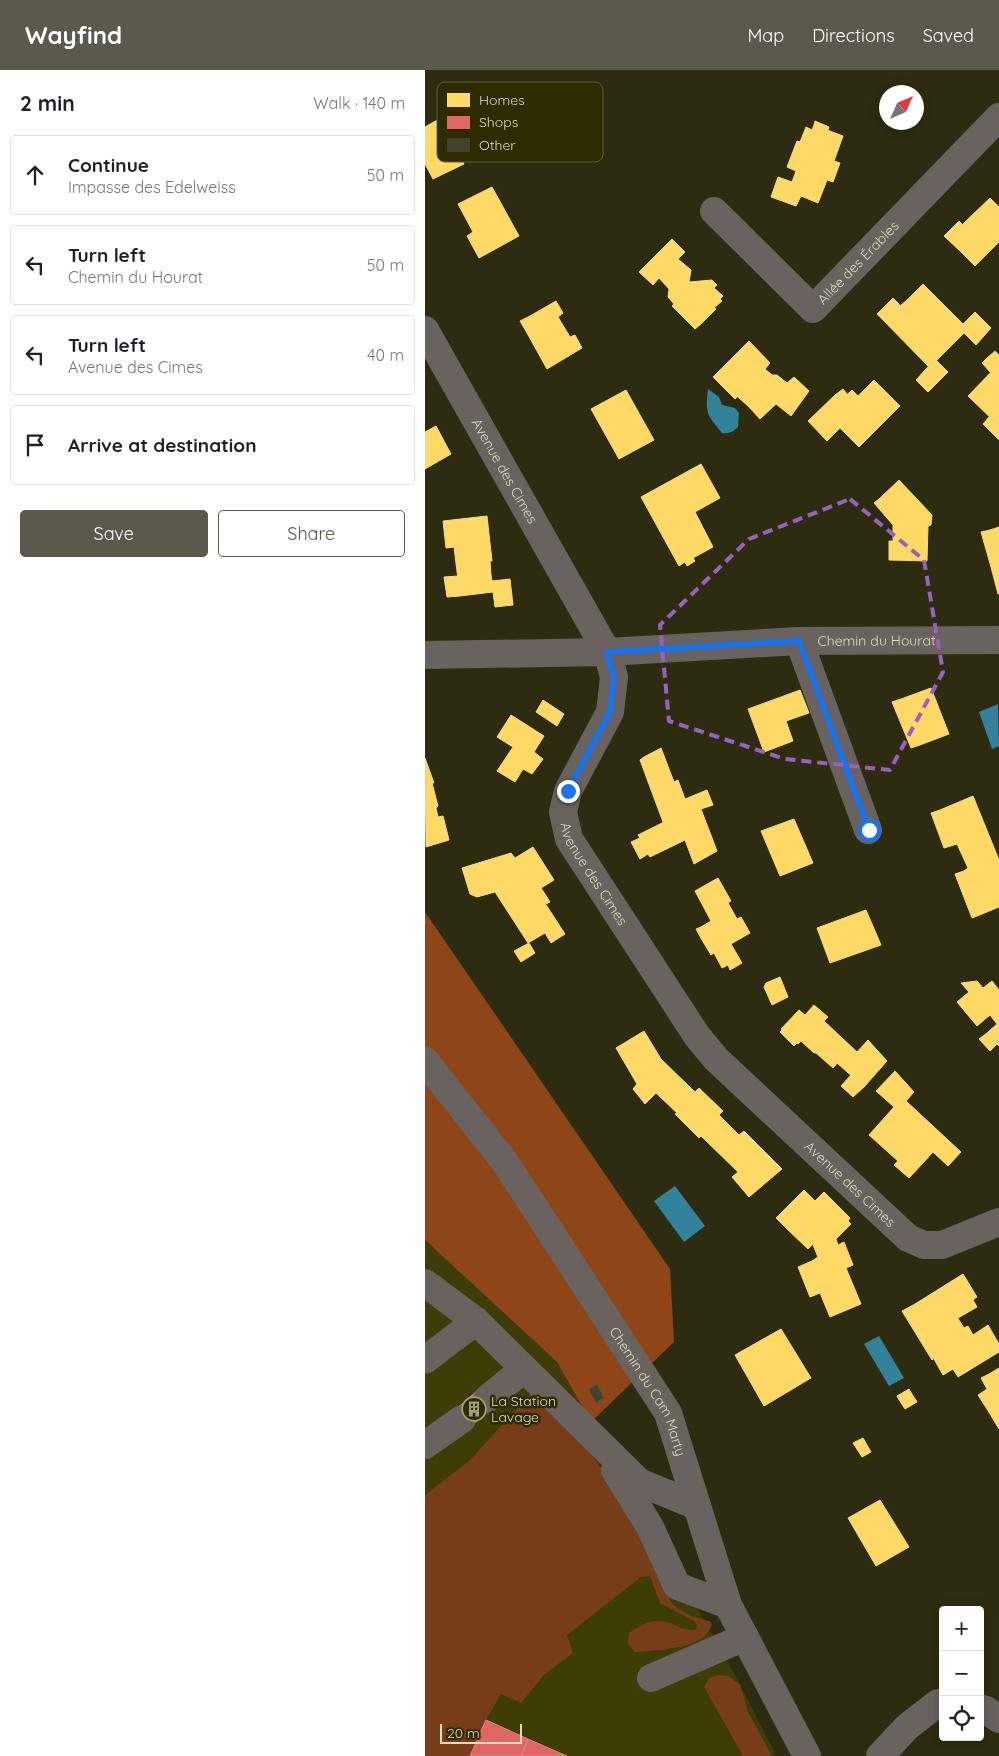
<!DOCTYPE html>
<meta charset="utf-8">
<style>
:root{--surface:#fff;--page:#f6f6f6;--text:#202124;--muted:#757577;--line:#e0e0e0;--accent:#59594e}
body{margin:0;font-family:Quicksand,sans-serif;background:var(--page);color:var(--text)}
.controls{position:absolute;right:15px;bottom:15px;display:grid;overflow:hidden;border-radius:5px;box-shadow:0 2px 12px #0003}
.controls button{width:45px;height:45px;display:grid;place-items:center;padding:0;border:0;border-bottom:1px solid var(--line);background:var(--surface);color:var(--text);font:25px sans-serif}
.compass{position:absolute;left:454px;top:15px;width:45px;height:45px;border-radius:50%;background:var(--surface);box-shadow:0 2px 12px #0003;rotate:45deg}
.scale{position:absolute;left:15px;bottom:12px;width:82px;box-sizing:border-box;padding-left:5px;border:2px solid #dcdcbe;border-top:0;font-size:14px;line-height:18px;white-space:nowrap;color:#dcdcbe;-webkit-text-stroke:4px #2e2b00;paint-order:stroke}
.stop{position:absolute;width:15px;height:15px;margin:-11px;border:4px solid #1a73e8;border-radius:50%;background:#fff}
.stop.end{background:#1a73e8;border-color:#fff;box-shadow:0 1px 5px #0008}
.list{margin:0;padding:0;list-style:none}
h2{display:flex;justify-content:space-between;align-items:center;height:65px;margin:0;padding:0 20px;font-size:21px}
h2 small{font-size:16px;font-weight:400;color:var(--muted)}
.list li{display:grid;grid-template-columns:32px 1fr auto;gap:15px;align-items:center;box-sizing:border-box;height:80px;margin:0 10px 10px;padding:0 10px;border:1px solid var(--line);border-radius:5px}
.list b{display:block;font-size:19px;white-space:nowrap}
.list p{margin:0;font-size:16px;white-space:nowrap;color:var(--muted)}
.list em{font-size:16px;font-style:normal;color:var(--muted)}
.actions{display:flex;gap:10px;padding:15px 20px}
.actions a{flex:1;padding:11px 0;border:1px solid var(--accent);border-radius:5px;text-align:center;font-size:18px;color:var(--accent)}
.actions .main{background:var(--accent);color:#fff}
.icon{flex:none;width:28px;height:28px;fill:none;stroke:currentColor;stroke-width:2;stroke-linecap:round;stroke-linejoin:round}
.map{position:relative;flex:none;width:574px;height:1686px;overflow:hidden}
header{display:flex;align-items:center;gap:30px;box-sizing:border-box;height:70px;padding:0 25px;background:var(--accent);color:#fff}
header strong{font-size:24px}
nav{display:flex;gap:28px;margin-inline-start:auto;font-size:18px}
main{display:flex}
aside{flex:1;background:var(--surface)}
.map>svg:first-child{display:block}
.built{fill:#3e3c07}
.green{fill:#773d1a}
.forest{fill:#8e4619}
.water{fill:#33829c}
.homes{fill:#ffd966;stroke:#f4da80}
.shops{fill:#e06666;stroke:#df8980}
.building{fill:#42422d;stroke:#54533c}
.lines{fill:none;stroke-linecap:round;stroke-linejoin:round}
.minor{stroke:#69625e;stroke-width:28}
.route{stroke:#1a73e8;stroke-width:6}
.marked{fill:none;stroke:#9861bf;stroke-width:4;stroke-dasharray:10 6;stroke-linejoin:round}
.labels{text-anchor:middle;stroke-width:5;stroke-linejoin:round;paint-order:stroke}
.street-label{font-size:14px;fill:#dcdcbe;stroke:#2e2b00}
.poi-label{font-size:14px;fill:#dcdcbe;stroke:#2e2b00;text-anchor:start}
.key{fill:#2e2b00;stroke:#626039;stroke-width:1}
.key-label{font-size:14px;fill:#dcdcbe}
</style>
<header>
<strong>Wayfind</strong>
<nav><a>Map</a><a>Directions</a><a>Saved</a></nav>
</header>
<main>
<aside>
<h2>2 min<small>Walk · 140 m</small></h2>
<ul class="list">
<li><svg class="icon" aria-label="ahead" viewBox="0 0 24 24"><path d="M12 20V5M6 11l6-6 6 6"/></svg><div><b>Continue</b><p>Impasse des Edelweiss</p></div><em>50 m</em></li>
<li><svg class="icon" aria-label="left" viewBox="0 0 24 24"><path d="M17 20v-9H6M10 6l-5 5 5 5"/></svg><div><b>Turn left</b><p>Chemin du Hourat</p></div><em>50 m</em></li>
<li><svg class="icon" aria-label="left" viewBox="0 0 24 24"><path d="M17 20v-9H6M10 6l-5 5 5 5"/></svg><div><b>Turn left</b><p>Avenue des Cimes</p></div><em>40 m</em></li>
<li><svg class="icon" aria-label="arrive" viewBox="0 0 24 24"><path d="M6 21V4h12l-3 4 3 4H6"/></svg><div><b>Arrive at destination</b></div></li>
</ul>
<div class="actions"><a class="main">Save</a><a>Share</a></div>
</aside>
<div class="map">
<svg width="574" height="1686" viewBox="0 0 574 1686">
<rect width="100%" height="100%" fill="#2d2c11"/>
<path class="built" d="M0,1170L132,1292L308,1601L351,1686H0Z"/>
<g class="green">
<path d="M108,1321L158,1373L183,1407L239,1511L245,1531L252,1538L266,1546L284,1551L287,1553C283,1580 231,1580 209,1582L203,1573L204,1563C220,1552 232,1547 250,1555C257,1558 262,1561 270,1560L272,1556L269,1551L235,1533L225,1506L216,1507L142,1565L148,1583L119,1605L96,1633L76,1624L61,1650L45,1686H0V1425L45,1390Z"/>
<path d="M293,1605L303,1606L315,1614L323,1642L347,1686H318L279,1617L284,1608Z"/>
</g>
<path class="forest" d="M0,842L245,1199L249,1272L166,1352L132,1292L0,1170Z"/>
<g class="water">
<path d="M283,319L294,327L297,335L310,338L314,343L313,357C308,362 304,364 297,363C282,344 280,344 283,319Z"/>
<path d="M573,634L574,676L567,679L554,642Z"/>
<path d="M250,1116L280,1156L259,1172L229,1131Z"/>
<path d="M454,1266L479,1308L464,1316L439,1274Z"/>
</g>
<g class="homes">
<path d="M14,49L39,94L8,109L0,94V57Z"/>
<path d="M390,51L404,57L403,60L389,55Z"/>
<path d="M389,55L418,66L409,91L415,93L408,112L402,110L393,133L376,126L371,136L346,127L353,107L367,112L371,101L362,97L372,71L382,74Z"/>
<path d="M381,57L387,60L382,74L375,72Z"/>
<path d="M67,117L94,166L54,188L42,166L48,162L33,134Z"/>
<path d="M565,128L574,137V172L556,190L542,176L535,181L519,166L534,151L541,158L545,154L542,150Z"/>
<path d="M542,150L545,154L541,158L538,154Z"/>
<path d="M247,169L260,182L256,186L243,173Z"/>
<path d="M243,173L256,186L253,189L266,200L264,212L287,210L292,215L289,218L298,226L295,229L297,231L289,238L291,239L277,253L266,242L259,248L247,236L249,234L243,227L244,219L234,208L228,215L214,202Z"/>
<path d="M542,176L556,190L550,196L535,181Z"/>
<path d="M498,214L538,254L550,242L566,258L551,275L539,263L511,291L510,289L503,296L456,248L472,232L479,240L485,233L482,230Z"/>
<path d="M468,228L472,232L456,248L452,244Z"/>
<path d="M482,230L485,233L479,240L475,236Z"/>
<path d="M131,231L138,243L133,247L145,267L150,265L157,278L122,299L102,263L111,258L105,246Z"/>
<path d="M266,242L277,253L270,259L259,248Z"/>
<path d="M105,246L111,258L102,263L95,251Z"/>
<path d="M324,271L345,293L340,299L347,305H352L362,313L369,307L384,321L366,346L351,334L335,349L324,337L328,333L318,322L310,329L288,307Z"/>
<path d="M570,281L574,285V370L565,361L572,354L543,326L570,298L561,289Z"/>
<path d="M510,289L523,302L503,322L491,310Z"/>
<path d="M561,289L570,298L566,303L557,293Z"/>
<path d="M449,310L475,336L434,377L415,358L402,371L383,351L410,325L416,330L427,320L433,326Z"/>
<path d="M418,319L422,324L416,330L410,325Z"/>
<path d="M201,320L229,370L194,389L166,339Z"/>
<path d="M318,322L328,333L324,337L313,327Z"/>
<path d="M564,347L572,354L565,361L558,354Z"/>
<path d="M11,356L26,384L0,399V362Z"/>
<path d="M276,394L295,428L270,442L288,477L268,488L270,491L262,496L260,492L254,496L216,427Z"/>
<path d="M474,410L507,445L506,455L503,456L502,491L464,490V471H468V455L456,441L461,437L454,429Z"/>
<path d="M454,429L461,437L456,441L449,433Z"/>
<path d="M62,446L67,491H62L64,505H66L67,511L85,509L88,535L70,537L68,522L35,526L29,477L21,478L18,451Z"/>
<path d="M574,457V493L565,460Z"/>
<path d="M565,460L574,493V495L566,497L556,462Z"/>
<path d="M62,491H65L66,505H64Z"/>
<path d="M574,495V524H573L566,497Z"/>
<path d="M33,506L35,526L22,527L19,507Z"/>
<path d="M506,618L524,664L495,675L476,629Z"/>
<path d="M375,620L384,643L361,651L368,671L339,682L323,639Z"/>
<path d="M476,629L495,675L486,678L467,632Z"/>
<path d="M118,630L139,644L132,656L111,642Z"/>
<path d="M86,645L119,666L109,682L118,689L107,704L98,699L90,712L72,701L88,677L72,667Z"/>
<path d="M236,678L249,712L253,710L260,729L282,720L288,735L276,739L292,781L269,794L260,770L225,787L223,784L215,789L206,772L215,768L213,765L243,750L219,687Z"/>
<path d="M219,687L243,750L238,752L215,690Z"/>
<path d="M0,688L9,713H7L13,736L11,738L13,747L18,746L24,770L1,777Z"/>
<path d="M548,726L574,790V837L557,844L539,801L543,798L532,774L529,775L515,740Z"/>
<path d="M515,740L529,775L519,778L506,743Z"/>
<path d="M369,749L388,793L355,806L336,761Z"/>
<path d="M108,777L129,810L116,818L120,824L116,827L140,864L126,873L120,863L103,873L70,822L52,827L45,824L37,798L86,783L90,788Z"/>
<path d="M539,801L557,844L547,848L530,804Z"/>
<path d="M293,808L306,831L303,833L312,849L316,847L325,863L306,874L317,893L305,900L303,895L297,898L289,883L286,885L277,870L282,868L276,857L286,851L270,821Z"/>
<path d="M120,824L125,832L121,834L116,827Z"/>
<path d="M441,840L456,875L405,893L392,858Z"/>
<path d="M276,857L282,868L277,870L271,859Z"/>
<path d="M104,873L110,883L96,892L89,881Z"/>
<path d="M355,907L363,927L347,935L339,917L341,913Z"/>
<path d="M552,911L558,918L567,911L574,920V976L562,963L572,954L565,945L552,956L532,932L544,922L536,913Z"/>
<path d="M389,935L403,947L399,951L432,982L443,970L462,991L439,1017L412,993L414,991L404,982L389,983L376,971L373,974L356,959L374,940L380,945Z"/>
<path d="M357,960L372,973L369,976L355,962Z"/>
<path d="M219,961L236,989L270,1022L274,1018L298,1041L294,1045L314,1065L319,1061L357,1099L324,1127L307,1107L313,1102L276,1066L274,1068L250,1044L252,1043L231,1023L220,1034L208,1019L212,1014L191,978Z"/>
<path d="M562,963L572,974L565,981L554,969Z"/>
<path d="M404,982L414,991L408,998L391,983Z"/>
<path d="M470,1001L489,1022L481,1031L536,1082L523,1096L508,1082L498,1093L483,1080L473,1091L444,1065L469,1037L451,1021Z"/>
<path d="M426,1005L439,1017L428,1027L416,1016Z"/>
<path d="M483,1080L498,1093L484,1108L469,1095Z"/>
<path d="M379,1120L390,1131L399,1122L425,1148L423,1151L426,1154L411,1169L413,1175L419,1172L428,1195L421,1198L436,1234L405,1247L395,1223L385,1227L373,1197L387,1191L393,1187L388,1175L390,1172L371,1152L363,1160L351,1148Z"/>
<path d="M371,1152L390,1172L383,1179L363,1160Z"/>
<path d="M538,1204L552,1227L529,1242L539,1258L543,1256L548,1265L563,1255L574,1274V1282L533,1307L528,1299L518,1305L509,1289L512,1286L493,1254L499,1250L490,1234Z"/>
<path d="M548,1230L552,1237L533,1248L529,1242Z"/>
<path d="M490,1234L499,1250L493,1254L512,1286L507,1290L477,1241Z"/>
<path d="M356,1259L386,1308L339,1336L310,1285Z"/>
<path d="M574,1298V1339L571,1334L562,1339L553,1325L570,1314L564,1304Z"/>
<path d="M564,1304L570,1314L562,1319L556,1308Z"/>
<path d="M484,1319L485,1321L473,1328L472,1326Z"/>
<path d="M485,1321L492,1332L480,1339L473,1328Z"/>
<path d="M571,1334L574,1339V1359L562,1339Z"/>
<path d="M438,1368L446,1382L437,1387L428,1373Z"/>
<path d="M455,1430L484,1477L451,1496L423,1448Z"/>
</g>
<g class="shops">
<path d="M53,1320L68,1337L45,1357L30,1340Z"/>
<path d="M61,1650L103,1669L96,1686H45Z"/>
<path d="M103,1669L142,1686H96Z"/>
</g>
<path class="building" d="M172,1314L179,1328L171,1333L164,1319Z"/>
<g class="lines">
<g class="minor">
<path id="s1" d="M289,141L388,239L574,47"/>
<path id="s2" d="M0,260L182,582L189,607L185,642L143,721L138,742L144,769L272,966L291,989L483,1168L499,1175H517L574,1152"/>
<path d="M374,571L443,760"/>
<path id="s3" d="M0,585L182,582L374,571L574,570"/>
<path id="s4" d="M0,991L80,1092L243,1343L303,1535L382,1686"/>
<path d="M0,1213L51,1251L214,1412L272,1436"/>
<path d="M0,1290L51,1251"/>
<path d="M62,1329L99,1299"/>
<path d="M0,1375L37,1349"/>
<path d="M190,1400L225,1457L252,1516L303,1535"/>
<path d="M226,1608L320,1567"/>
<path d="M555,1638L561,1640L574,1649"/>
<path d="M455,1686L482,1657L513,1633H518"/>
</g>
</g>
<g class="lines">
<path class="route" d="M143,721L185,642L189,607L182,582L374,571L444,760"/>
</g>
<path class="marked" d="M425,429L499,490L518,602L465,700L360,689L244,651L235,555L324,469Z"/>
<defs>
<g id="building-ring" transform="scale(1.25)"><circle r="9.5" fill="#2e2b00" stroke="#9f9e81" stroke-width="1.5"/><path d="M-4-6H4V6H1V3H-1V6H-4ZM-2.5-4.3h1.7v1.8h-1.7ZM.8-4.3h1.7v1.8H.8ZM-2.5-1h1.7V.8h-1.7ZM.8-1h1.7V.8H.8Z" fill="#9f9e81"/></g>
</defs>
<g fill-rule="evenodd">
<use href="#building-ring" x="49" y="1339"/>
</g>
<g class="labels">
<g class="street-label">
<text dy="5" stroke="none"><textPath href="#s1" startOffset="204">Allée des Érables</textPath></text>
<text dy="5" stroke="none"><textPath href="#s2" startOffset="162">Avenue des Cimes</textPath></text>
<text dy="5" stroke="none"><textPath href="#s3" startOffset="452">Chemin du Hourat</textPath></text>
<text dy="5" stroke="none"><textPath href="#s2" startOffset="612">Avenue des Cimes</textPath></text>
<text dy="5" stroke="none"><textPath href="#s2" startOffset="1018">Avenue des Cimes</textPath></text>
<text dy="5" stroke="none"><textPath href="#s4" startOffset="400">Chemin du Cam Marty</textPath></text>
</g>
<g class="poi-label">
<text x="66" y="1336">La Station<tspan x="66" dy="16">Lavage</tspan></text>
</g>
</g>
<rect x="12" y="12" width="166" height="80" rx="8" class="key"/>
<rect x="22" y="23" width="23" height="14" fill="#ffd966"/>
<rect x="22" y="46" width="23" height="13" fill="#e06666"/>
<rect x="22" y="68" width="23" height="14" fill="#42422d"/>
<g class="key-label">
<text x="54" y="35">Homes</text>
<text x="54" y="57">Shops</text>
<text x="54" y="80">Other</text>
</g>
</svg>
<div class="controls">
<button>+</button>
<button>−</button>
<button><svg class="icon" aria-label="locate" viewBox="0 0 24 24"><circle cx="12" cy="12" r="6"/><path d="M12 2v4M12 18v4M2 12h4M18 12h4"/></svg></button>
</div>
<svg class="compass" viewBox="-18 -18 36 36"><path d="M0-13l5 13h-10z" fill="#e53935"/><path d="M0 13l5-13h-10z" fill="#757577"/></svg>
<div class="scale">20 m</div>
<div class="stop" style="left:444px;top:760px"></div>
<div class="stop end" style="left:143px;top:721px"></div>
</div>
</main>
